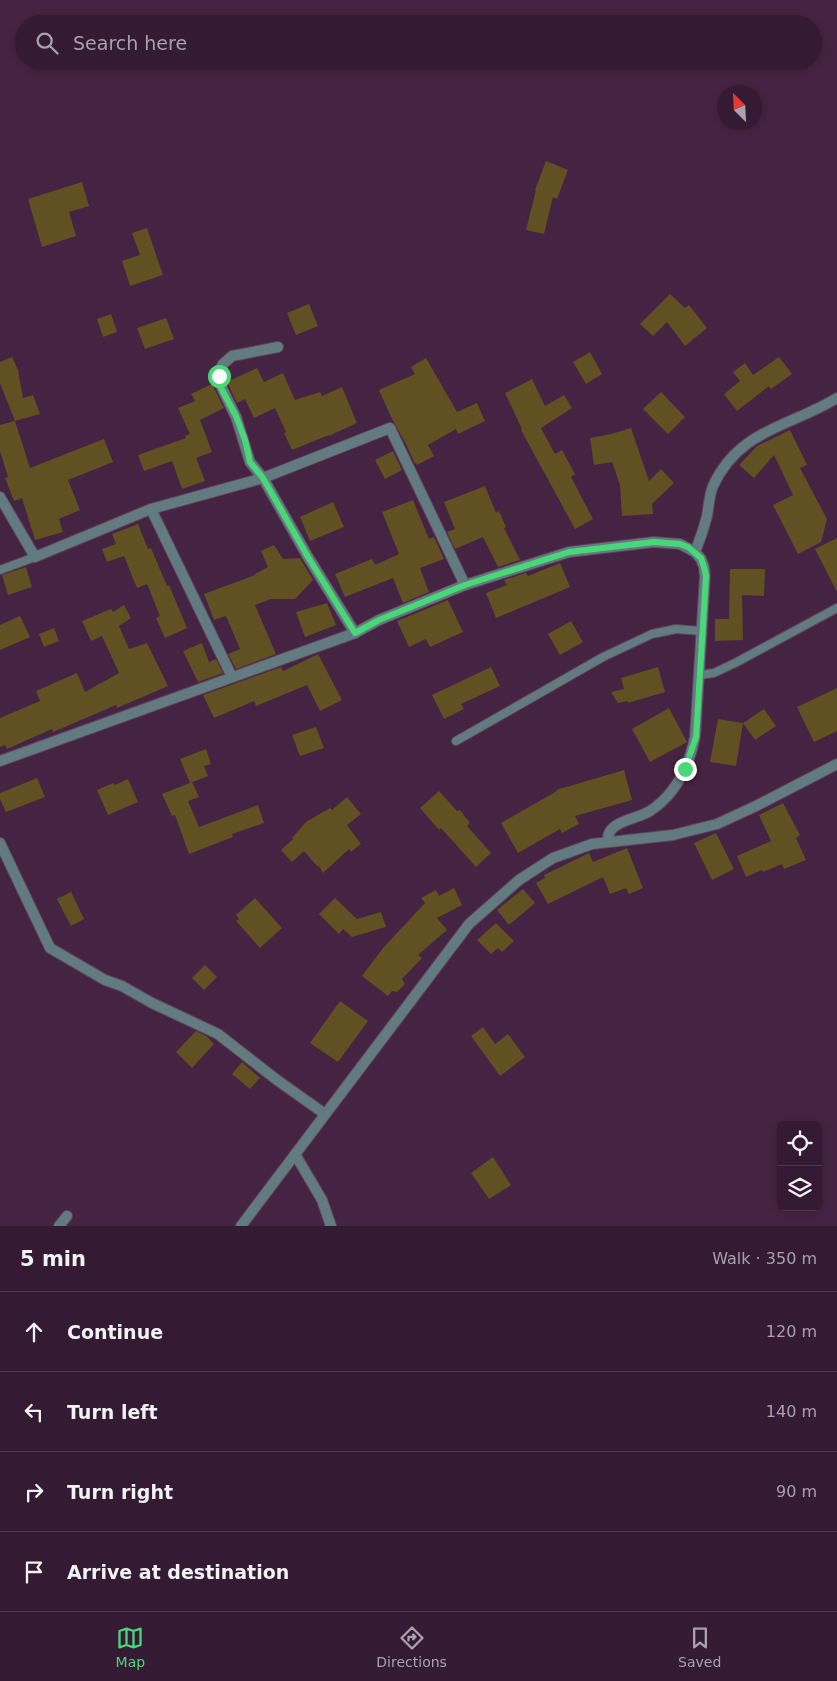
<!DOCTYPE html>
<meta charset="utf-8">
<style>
:root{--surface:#341a32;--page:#3f273e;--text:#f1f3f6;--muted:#a9a1ac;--line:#4e384d;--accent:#49d778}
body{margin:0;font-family:"DejaVu Sans",sans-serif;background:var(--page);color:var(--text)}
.controls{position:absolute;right:15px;bottom:15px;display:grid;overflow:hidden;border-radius:8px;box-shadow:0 2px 8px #0003}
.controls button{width:45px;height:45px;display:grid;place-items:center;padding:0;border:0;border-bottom:1px solid var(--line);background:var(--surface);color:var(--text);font:25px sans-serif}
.compass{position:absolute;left:717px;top:85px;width:45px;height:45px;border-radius:50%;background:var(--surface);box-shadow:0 2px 8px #0003;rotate:336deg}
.stop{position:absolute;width:15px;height:15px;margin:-11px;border:4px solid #49d778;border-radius:50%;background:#fff}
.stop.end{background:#49d778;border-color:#fff;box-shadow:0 1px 5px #0008}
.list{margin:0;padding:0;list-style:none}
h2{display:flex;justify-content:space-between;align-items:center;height:65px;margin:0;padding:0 20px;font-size:21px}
h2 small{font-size:16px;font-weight:400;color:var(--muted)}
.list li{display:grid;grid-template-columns:32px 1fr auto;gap:15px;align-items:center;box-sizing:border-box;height:80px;padding:0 20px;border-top:1px solid var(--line)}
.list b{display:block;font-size:19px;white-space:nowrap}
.list em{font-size:16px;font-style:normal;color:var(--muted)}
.icon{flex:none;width:28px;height:28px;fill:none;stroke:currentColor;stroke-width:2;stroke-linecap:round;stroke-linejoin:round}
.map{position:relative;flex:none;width:837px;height:1226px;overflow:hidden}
.search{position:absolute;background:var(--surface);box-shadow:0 2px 8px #0003;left:15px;right:15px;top:15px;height:55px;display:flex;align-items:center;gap:12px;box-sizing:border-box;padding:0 18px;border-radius:28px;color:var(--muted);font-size:19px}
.sheet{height:385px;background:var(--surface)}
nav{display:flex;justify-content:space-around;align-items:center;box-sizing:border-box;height:70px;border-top:1px solid var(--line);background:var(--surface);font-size:14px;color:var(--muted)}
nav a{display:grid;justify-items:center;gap:2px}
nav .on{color:var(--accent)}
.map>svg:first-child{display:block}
.building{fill:#605022}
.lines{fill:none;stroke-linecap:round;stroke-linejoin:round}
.service-casing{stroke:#61425e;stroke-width:10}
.minor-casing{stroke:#61425e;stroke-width:12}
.service{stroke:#617b80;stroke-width:8}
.minor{stroke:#617b80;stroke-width:10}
.route{stroke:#49d778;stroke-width:6}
</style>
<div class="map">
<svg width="837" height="1226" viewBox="0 0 837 1226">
<rect width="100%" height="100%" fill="#452342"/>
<g class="building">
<path d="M546,161L568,170L557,199L553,197L544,234L526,230L536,190H535Z"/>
<path d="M82,182L89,206L69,212L76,236L42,247L28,199Z"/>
<path d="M147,228L163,275L130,286L122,261L140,255L132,233Z"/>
<path d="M670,294L685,308L689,305L707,328L685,346L667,322L653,336L640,324Z"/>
<path d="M309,304L318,326L296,335L287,313Z"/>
<path d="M111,314L117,332L103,337L97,319Z"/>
<path d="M166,318L174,339L145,349L137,328Z"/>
<path d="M590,352L602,374L586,384L573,362Z"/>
<path d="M12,357L18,370L23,398L33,395L40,414L15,421L0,383V362Z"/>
<path d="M779,357L792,374L771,389L769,386L737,411L724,394L740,381L733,372L745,363L753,375Z"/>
<path d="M426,358L457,412L477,403L485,421L458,434L456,429L428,445L434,456L417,465L416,463L415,464L406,444L391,417L379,390L415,374L411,367Z"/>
<path d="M257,368L264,382L283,373L295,400L320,392L322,396L342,387L357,423L329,436V435L292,450L284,433L286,432L275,408L254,418L245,399L237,403L227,382Z"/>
<path d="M532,379L545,406L564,395L572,408L541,428L555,454L562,450L575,474L571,477L593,519L575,529L521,430L522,429L505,393Z"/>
<path d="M212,384L224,408L200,420L212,452L196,458L205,481L182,489L172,461L144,471L138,455L186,438L185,436L190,434L178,408L195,401L191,394Z"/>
<path d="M661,392L685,417L668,434L643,409Z"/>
<path d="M15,421L30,468L104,439L113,462L68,480L80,510L59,519L63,532L35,540L22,498L14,501L5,478L8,477L0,451V425Z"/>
<path d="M631,428L649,481L661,469L674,483L652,504L653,514L622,516L620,485L612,462L594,465L590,438L611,434Z"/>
<path d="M790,430L807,465L800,468L827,519L821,542L798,554L773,505L793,495L774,455L754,478L739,465L757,446Z"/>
<path d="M393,451L402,470L385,479L375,460Z"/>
<path d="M485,486L496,513L499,511L506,527L504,528L520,560L498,567L483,537L455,549L447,532L455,529L444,502Z"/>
<path d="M413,500L429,539L434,537L444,559L420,568L429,592L403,603L393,578L345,597L335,574L372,559L375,565L399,554L382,512Z"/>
<path d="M333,502L344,527L310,541L300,517Z"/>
<path d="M138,524L148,549L151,548L167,586L169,585L187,628L165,638L156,618L160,616L147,584L137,588L124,556L107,562L102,549L116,544L112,534Z"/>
<path d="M837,538V592L815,549Z"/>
<path d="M274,545L283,559L300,558L313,580L295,599H271L255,605L276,654L236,669L228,654L240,649L226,616L214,620L204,594L255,575V574L268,567L261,551Z"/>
<path d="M560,563L570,587L496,618L486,593L507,585L504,580L526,573L528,576Z"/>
<path d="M26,567L32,587L8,595L2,575Z"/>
<path d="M730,569H765L764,596L742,595L743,640L715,641V619H729Z"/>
<path d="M448,600L463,632L430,647L426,639L409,647L397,621Z"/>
<path d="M327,603L336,625L305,637L296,612Z"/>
<path d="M124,605L131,618L119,626L129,649L147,643L168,686L117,708L116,705L53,732L52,729L7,749L5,745L0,747V718L40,701L36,691L77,673L85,692L119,673L102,636L91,641L82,621L111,609L113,612Z"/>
<path d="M20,616L30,637L0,650V625Z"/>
<path d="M571,621L583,642L560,655L548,634Z"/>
<path d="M54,628L59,641L44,647L39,634Z"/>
<path d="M202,643L209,662L216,659L223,673L198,682L183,651Z"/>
<path d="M318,654L342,700L320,711L307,685L256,706L254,701L214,718L203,695L281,667L283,671Z"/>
<path d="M491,667L500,686L461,704L464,709L444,719L432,695Z"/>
<path d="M658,667L665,692L628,703V701L618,703L611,692L624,689L621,678Z"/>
<path d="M837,688V731L814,742L797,707Z"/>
<path d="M669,708L687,742L650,762L632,729Z"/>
<path d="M764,709L776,726L755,740L743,723Z"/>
<path d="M718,719L743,723L736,766L710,762Z"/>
<path d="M316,727L324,748L300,756L292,735Z"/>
<path d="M206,749L211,764L204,766L208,776L190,783L180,759Z"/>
<path d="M624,770L632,800L575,816L579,824L562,833L560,829L518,853L501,823L557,791L556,790Z"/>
<path d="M37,778L45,797L6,812L0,799V793Z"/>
<path d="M128,779L138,802L108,815L97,790L113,783L115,785Z"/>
<path d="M192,782L199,797L188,801L199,827L258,805L264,823L232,834L233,837L189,854L175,815L172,816L162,794Z"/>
<path d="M439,791L457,811L460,810L470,823L467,826L491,853L476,867L441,828L439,830L420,808Z"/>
<path d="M347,797L361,814L347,825L361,844L351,852L349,849L323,873L319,866H317L304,851L292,862L281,850L293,839L292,838L306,822L330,808L332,810Z"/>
<path d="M783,803L800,835L796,838L806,860L784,869L782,864L763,872L762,870L746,877L737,856L771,841L759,815Z"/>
<path d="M716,833L734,869L712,880L694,843Z"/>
<path d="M627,848L643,888L629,894L626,888L610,894L603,877L548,904L536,883L545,878L544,875L589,853L593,862Z"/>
<path d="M454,888L462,905L437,918L447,930L418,955L422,958L402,979L405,984L397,992L392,991L388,996L362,976L383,948L425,903L421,898L436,890L439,896Z"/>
<path d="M523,889L535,903L509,925L497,910Z"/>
<path d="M71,892L84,919L71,926L57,899Z"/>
<path d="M255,898L282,928L260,948L236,921L239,919L236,915Z"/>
<path d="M335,898L357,919L381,912L386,927L352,937L343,929L339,934L319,914Z"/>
<path d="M496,923L514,941L502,952L498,948L491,954L477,940Z"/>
<path d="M205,965L217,977L204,990L192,978Z"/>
<path d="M340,1001L368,1021L338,1062L310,1043Z"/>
<path d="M483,1027L495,1044L508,1034L525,1057L500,1076L471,1036Z"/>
<path d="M196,1031L206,1036L214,1044L192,1068L176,1052Z"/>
<path d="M242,1062L260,1078L250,1089L232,1074Z"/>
<path d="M493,1157L511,1185L489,1199L471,1173Z"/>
</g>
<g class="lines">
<g class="service-casing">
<g id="service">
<path d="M0,570L35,557"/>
<path d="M699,675L714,673L737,662L837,608"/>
<path d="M456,741L603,657L652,634L676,629L702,631"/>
</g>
</g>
<g class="minor-casing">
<g id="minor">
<path d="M278,347L232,356L223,364L220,370L219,382L236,417L250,462L263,478L308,557L355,633"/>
<path d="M0,497L35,557L151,509L263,478L390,428L465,585"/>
<path d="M151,509L232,677"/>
<path d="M695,552C700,540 704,528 707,516C709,505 709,496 713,486C739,429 790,427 837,398"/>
<path d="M0,761L355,633L379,620L465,585L569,552L654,542L680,544L695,552L701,559L704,567L705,576L695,737C689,766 676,794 650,811C636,820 605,821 608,842"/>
<path d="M0,843L50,948L105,980L122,986L152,1003L218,1034L277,1080L325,1114"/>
<path d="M295,1154L322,1200L331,1226"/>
<path d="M59,1226L67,1216"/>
<path d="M241,1226L469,924L519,880L553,858L592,844L673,835L717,824L756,806L837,764"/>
</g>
</g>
<use href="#service" class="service"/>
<use href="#minor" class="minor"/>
</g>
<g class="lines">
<path class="route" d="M219,376L221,388L236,416L245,440L250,462L263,478L308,557L355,633L379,620L465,585L569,552L654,542L680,544L688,547L701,558L704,567L706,576L696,737L685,769"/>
</g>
</svg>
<div class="controls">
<button><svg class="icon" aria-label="locate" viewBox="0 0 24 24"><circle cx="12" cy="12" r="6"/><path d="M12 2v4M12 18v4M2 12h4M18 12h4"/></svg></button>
<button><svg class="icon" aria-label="layers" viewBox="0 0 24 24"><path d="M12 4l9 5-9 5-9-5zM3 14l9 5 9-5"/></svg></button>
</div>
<svg class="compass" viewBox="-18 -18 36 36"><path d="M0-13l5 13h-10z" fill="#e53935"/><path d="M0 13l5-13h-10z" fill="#a9a1ac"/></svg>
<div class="stop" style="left:219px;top:376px"></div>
<div class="stop end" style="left:685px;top:769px"></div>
<div class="search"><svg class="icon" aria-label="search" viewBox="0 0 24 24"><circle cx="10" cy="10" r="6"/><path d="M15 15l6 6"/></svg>Search here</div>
</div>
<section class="sheet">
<h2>5 min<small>Walk · 350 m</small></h2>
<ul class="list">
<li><svg class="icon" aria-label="ahead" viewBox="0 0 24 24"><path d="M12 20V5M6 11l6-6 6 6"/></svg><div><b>Continue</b></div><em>120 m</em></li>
<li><svg class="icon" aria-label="left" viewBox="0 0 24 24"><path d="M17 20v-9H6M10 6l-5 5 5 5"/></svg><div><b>Turn left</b></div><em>140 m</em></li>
<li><svg class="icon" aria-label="right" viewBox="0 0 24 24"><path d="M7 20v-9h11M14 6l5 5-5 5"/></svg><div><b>Turn right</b></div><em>90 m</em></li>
<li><svg class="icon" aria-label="arrive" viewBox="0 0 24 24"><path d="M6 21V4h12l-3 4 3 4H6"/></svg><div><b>Arrive at destination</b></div></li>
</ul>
</section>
<nav>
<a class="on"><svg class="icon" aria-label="map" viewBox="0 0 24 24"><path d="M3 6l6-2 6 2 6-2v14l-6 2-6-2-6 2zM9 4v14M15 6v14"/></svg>Map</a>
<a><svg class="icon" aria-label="directions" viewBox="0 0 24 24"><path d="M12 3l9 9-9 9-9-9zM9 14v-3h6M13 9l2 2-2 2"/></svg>Directions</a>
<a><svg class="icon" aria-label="saved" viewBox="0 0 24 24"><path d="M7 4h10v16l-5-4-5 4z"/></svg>Saved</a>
</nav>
